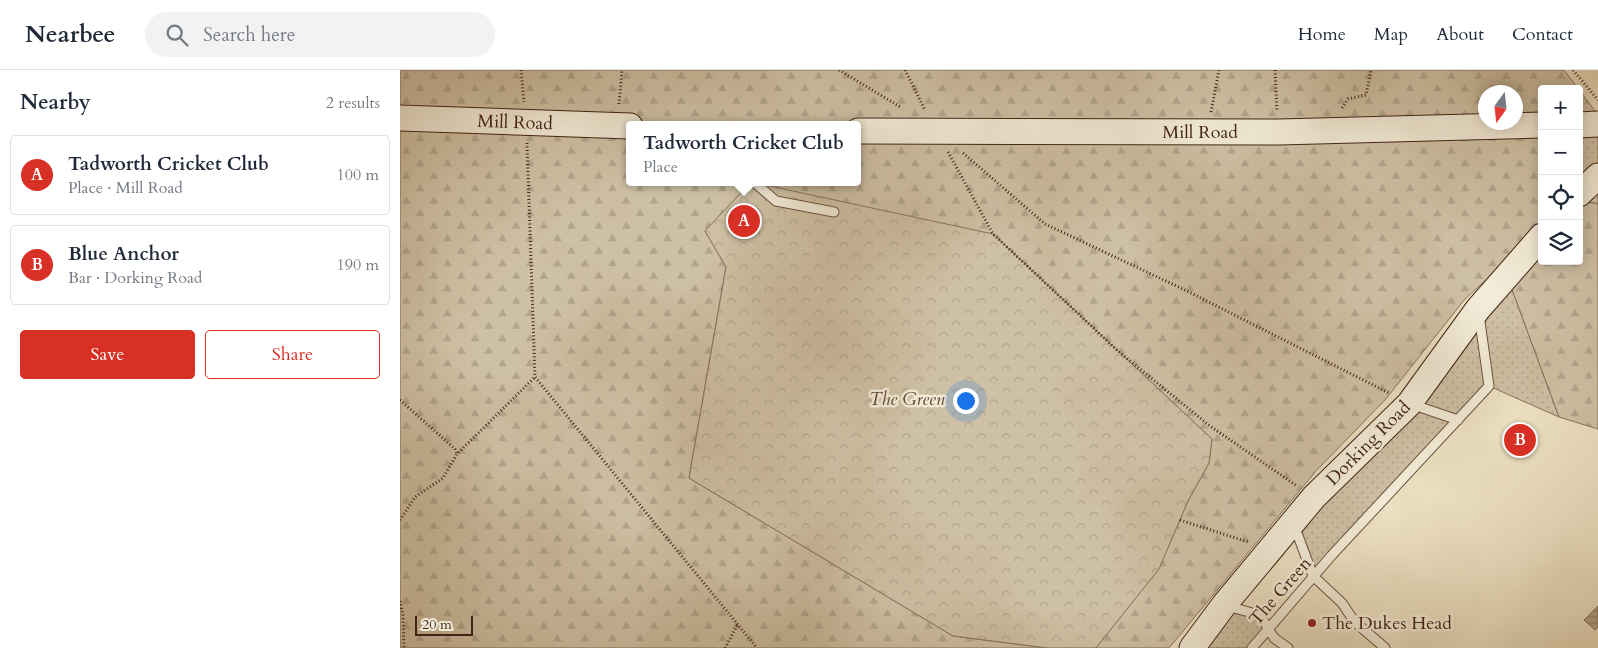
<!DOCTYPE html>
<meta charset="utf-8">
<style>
:root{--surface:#fff;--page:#f2f2f3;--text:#1f2937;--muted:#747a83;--line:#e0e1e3;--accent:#d93025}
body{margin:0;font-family:Cardo,serif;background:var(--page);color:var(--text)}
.controls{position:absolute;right:15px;top:15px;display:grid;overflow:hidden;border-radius:5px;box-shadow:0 2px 12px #0003}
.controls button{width:45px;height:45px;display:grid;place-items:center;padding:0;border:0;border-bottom:1px solid var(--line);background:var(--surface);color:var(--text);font:25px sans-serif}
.compass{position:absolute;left:1078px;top:15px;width:45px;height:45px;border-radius:50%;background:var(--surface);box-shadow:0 2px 12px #0003;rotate:195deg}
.scale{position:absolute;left:15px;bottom:12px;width:58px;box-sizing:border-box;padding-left:5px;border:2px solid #422315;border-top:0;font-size:14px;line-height:18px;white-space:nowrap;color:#422315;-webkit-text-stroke:4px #f2ebd7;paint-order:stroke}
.you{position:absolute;left:565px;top:330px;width:18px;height:18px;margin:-12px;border:4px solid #fff;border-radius:50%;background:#1a73e8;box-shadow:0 0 0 8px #1a73e833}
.badge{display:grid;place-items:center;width:32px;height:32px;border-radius:50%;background:var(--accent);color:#fff;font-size:16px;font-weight:700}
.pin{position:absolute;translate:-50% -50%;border:2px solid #fff;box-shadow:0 1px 5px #0006}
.popup{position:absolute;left:226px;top:51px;width:235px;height:65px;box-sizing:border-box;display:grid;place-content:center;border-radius:5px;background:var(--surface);filter:drop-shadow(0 1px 4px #0005);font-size:16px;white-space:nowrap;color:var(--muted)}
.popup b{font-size:19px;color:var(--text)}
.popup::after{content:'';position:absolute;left:50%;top:100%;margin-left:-10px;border:10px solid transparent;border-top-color:var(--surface)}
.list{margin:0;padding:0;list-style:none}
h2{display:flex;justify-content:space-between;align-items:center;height:65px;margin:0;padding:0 20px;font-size:21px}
h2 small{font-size:16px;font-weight:400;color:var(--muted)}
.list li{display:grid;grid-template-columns:32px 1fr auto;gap:15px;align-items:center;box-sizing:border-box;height:80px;margin:0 10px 10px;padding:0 10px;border:1px solid var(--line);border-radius:5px}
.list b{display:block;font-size:19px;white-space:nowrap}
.list p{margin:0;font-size:16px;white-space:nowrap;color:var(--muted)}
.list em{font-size:16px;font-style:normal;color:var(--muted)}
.actions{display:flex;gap:10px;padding:15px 20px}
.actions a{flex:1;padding:11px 0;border:1px solid var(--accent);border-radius:5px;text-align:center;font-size:18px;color:var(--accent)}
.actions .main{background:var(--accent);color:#fff}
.icon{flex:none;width:28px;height:28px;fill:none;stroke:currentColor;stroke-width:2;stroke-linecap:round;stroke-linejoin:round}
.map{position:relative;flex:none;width:1198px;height:578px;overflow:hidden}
header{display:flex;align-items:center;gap:30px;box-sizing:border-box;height:70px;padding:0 25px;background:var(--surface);border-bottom:1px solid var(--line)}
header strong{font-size:24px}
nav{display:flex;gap:28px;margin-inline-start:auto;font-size:18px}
.search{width:350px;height:45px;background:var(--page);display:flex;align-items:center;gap:12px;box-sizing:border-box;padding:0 18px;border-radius:28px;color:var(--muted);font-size:19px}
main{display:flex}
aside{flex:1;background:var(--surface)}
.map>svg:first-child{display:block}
.grass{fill:url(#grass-dots);stroke:#88725c}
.forest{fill:url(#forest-firs);stroke:#88725c;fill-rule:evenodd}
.park{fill:url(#park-crowns);stroke:#88725c}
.water{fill:url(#water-rules);stroke:#856e59}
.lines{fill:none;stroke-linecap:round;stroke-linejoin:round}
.service-casing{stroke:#6c5240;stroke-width:11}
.secondary-casing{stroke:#422315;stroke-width:27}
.path{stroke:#422315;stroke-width:3;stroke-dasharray:1 2.5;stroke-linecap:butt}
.service{stroke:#f2ebd7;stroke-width:9}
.secondary{stroke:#f2ebd7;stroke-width:25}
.poi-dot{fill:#8f2418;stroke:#f2ebd7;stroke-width:2}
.labels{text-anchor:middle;stroke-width:5;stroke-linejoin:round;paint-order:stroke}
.street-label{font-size:18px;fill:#422315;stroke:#f2ebd7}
.park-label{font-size:18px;font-style:italic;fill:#654a39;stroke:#f2ebd7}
.poi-label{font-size:18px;fill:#422315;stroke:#f2ebd7;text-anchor:start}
</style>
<header>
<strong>Nearbee</strong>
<div class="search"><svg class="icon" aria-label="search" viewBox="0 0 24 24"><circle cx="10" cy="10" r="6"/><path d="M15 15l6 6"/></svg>Search here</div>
<nav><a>Home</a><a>Map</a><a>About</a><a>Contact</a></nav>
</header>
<main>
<aside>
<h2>Nearby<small>2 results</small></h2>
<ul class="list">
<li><span class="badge">A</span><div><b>Tadworth Cricket Club</b><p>Place · Mill Road</p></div><em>100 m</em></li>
<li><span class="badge">B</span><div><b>Blue Anchor</b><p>Bar · Dorking Road</p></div><em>190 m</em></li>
</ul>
<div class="actions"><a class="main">Save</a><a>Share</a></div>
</aside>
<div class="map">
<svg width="1198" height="578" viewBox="0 0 1198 578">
<defs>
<pattern id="grass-dots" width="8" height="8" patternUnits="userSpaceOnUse" patternTransform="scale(1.25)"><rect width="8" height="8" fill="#cec0a4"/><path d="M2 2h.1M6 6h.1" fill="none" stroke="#b2a58c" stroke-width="1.8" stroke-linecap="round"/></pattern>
<pattern id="forest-firs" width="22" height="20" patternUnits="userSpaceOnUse" patternTransform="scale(1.25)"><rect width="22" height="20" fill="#cec0a4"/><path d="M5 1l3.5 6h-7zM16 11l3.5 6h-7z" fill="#b2a58c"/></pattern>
<pattern id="park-crowns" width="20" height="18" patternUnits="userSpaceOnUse" patternTransform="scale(1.25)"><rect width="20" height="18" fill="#cec0a4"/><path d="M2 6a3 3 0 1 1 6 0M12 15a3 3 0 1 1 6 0" fill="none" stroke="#b2a58c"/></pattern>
<pattern id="water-rules" width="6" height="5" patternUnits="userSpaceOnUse" patternTransform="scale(1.25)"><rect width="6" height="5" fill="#b2a087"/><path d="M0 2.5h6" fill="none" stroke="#92826d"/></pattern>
</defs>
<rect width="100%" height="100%" fill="#ebe0c1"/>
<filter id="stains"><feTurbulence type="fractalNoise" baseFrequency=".004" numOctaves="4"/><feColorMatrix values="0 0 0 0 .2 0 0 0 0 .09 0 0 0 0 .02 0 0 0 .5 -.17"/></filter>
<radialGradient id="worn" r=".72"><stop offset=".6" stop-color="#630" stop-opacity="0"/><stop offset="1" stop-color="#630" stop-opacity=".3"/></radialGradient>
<g class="grass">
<path d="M1198,54V134L1179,130V55Z"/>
<path d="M1107,206L1159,347L1089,316L913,506L893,453Z"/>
<path d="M824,535L850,541L868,559L852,578H792Z"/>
</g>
<g class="forest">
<path d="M0,0H1164L1198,45L1179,55V19H1142V55L1133,56L1142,72V159L1065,229L985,330L916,401L769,578H696L759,498L788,431L809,393L812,369L593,164L305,161L326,197L289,408L553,566L647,578H0ZM1086,22H1116V52H1086ZM230,55H458V112H230Z"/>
<path d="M1179,130L1198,134V359L1159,347L1107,206L1142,166V191H1179Z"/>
</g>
<path class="park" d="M351,112L593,164L812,369L809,393L788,431L759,499L696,578H647L553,566L289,408L326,197L305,161Z"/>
<path class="water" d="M1198,536V557L1195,560L1184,550Z"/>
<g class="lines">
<g class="service-casing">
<g id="service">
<path d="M354,112L376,131L434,142"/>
<path d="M1011,334L1058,350"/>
<path d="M894,455L913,506L942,533L954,551L985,578"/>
<path d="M827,536L856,544L863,550L874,568L888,578"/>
<path d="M852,578L932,485L1089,316L1079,245"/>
</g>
</g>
<g class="secondary-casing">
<g id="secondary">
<path d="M0,48L230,56"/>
<path d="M1179,55L1198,54"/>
<path d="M458,61L879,62L1142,55"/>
<path d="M1179,124L1198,106"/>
<path d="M792,578L824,535L914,427L1009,334L1078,239L1142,166"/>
</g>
</g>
<g class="path">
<path d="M121,0L124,32"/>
<path d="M439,0L502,38"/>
<path d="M505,0L525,40"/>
<path d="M875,0L877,41"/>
<path d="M1173,0L1198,30"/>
<path d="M219,34L222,0"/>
<path d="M942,38L948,29L966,25L971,0"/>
<path d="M811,42L819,0"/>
<path d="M127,73L135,307L357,578"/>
<path d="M548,82L593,164L718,281L810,356L897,416"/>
<path d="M563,83L645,154L785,220L989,323"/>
<path d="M0,330L55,379L57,384"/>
<path d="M0,450L15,427L43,408L57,384L135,307"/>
<path d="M780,450L848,472"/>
<path d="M0,531L3,544L4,578"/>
<path d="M325,578L338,554"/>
</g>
<use href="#service" class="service"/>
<use href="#secondary" class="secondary"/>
</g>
<circle class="poi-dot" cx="912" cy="553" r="5"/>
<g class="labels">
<g class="street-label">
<text transform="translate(115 52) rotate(2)" y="6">Mill Road</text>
<text x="800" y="68">Mill Road</text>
<text transform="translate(968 373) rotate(-45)" y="6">Dorking Road</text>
<text transform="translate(880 521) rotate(-49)" y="6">The Green</text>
</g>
<g class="park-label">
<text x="507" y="335">The Green</text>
</g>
<g class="poi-label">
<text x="922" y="559">The Dukes Head</text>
</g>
</g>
<rect width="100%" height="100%" filter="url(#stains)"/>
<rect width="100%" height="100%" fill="url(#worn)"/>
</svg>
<div class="controls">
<button>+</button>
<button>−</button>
<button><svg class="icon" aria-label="locate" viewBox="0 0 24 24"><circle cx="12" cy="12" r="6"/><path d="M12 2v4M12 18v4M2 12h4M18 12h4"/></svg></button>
<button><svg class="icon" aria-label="layers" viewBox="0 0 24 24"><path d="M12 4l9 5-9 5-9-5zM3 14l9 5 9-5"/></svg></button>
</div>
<svg class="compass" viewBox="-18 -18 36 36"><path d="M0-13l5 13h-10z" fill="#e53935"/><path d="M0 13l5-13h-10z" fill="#747a83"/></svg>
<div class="scale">20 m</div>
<div class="you"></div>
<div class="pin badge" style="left:344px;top:151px">A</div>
<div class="popup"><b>Tadworth Cricket Club</b>Place</div>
<div class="pin badge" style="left:1120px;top:370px">B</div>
</div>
</main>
